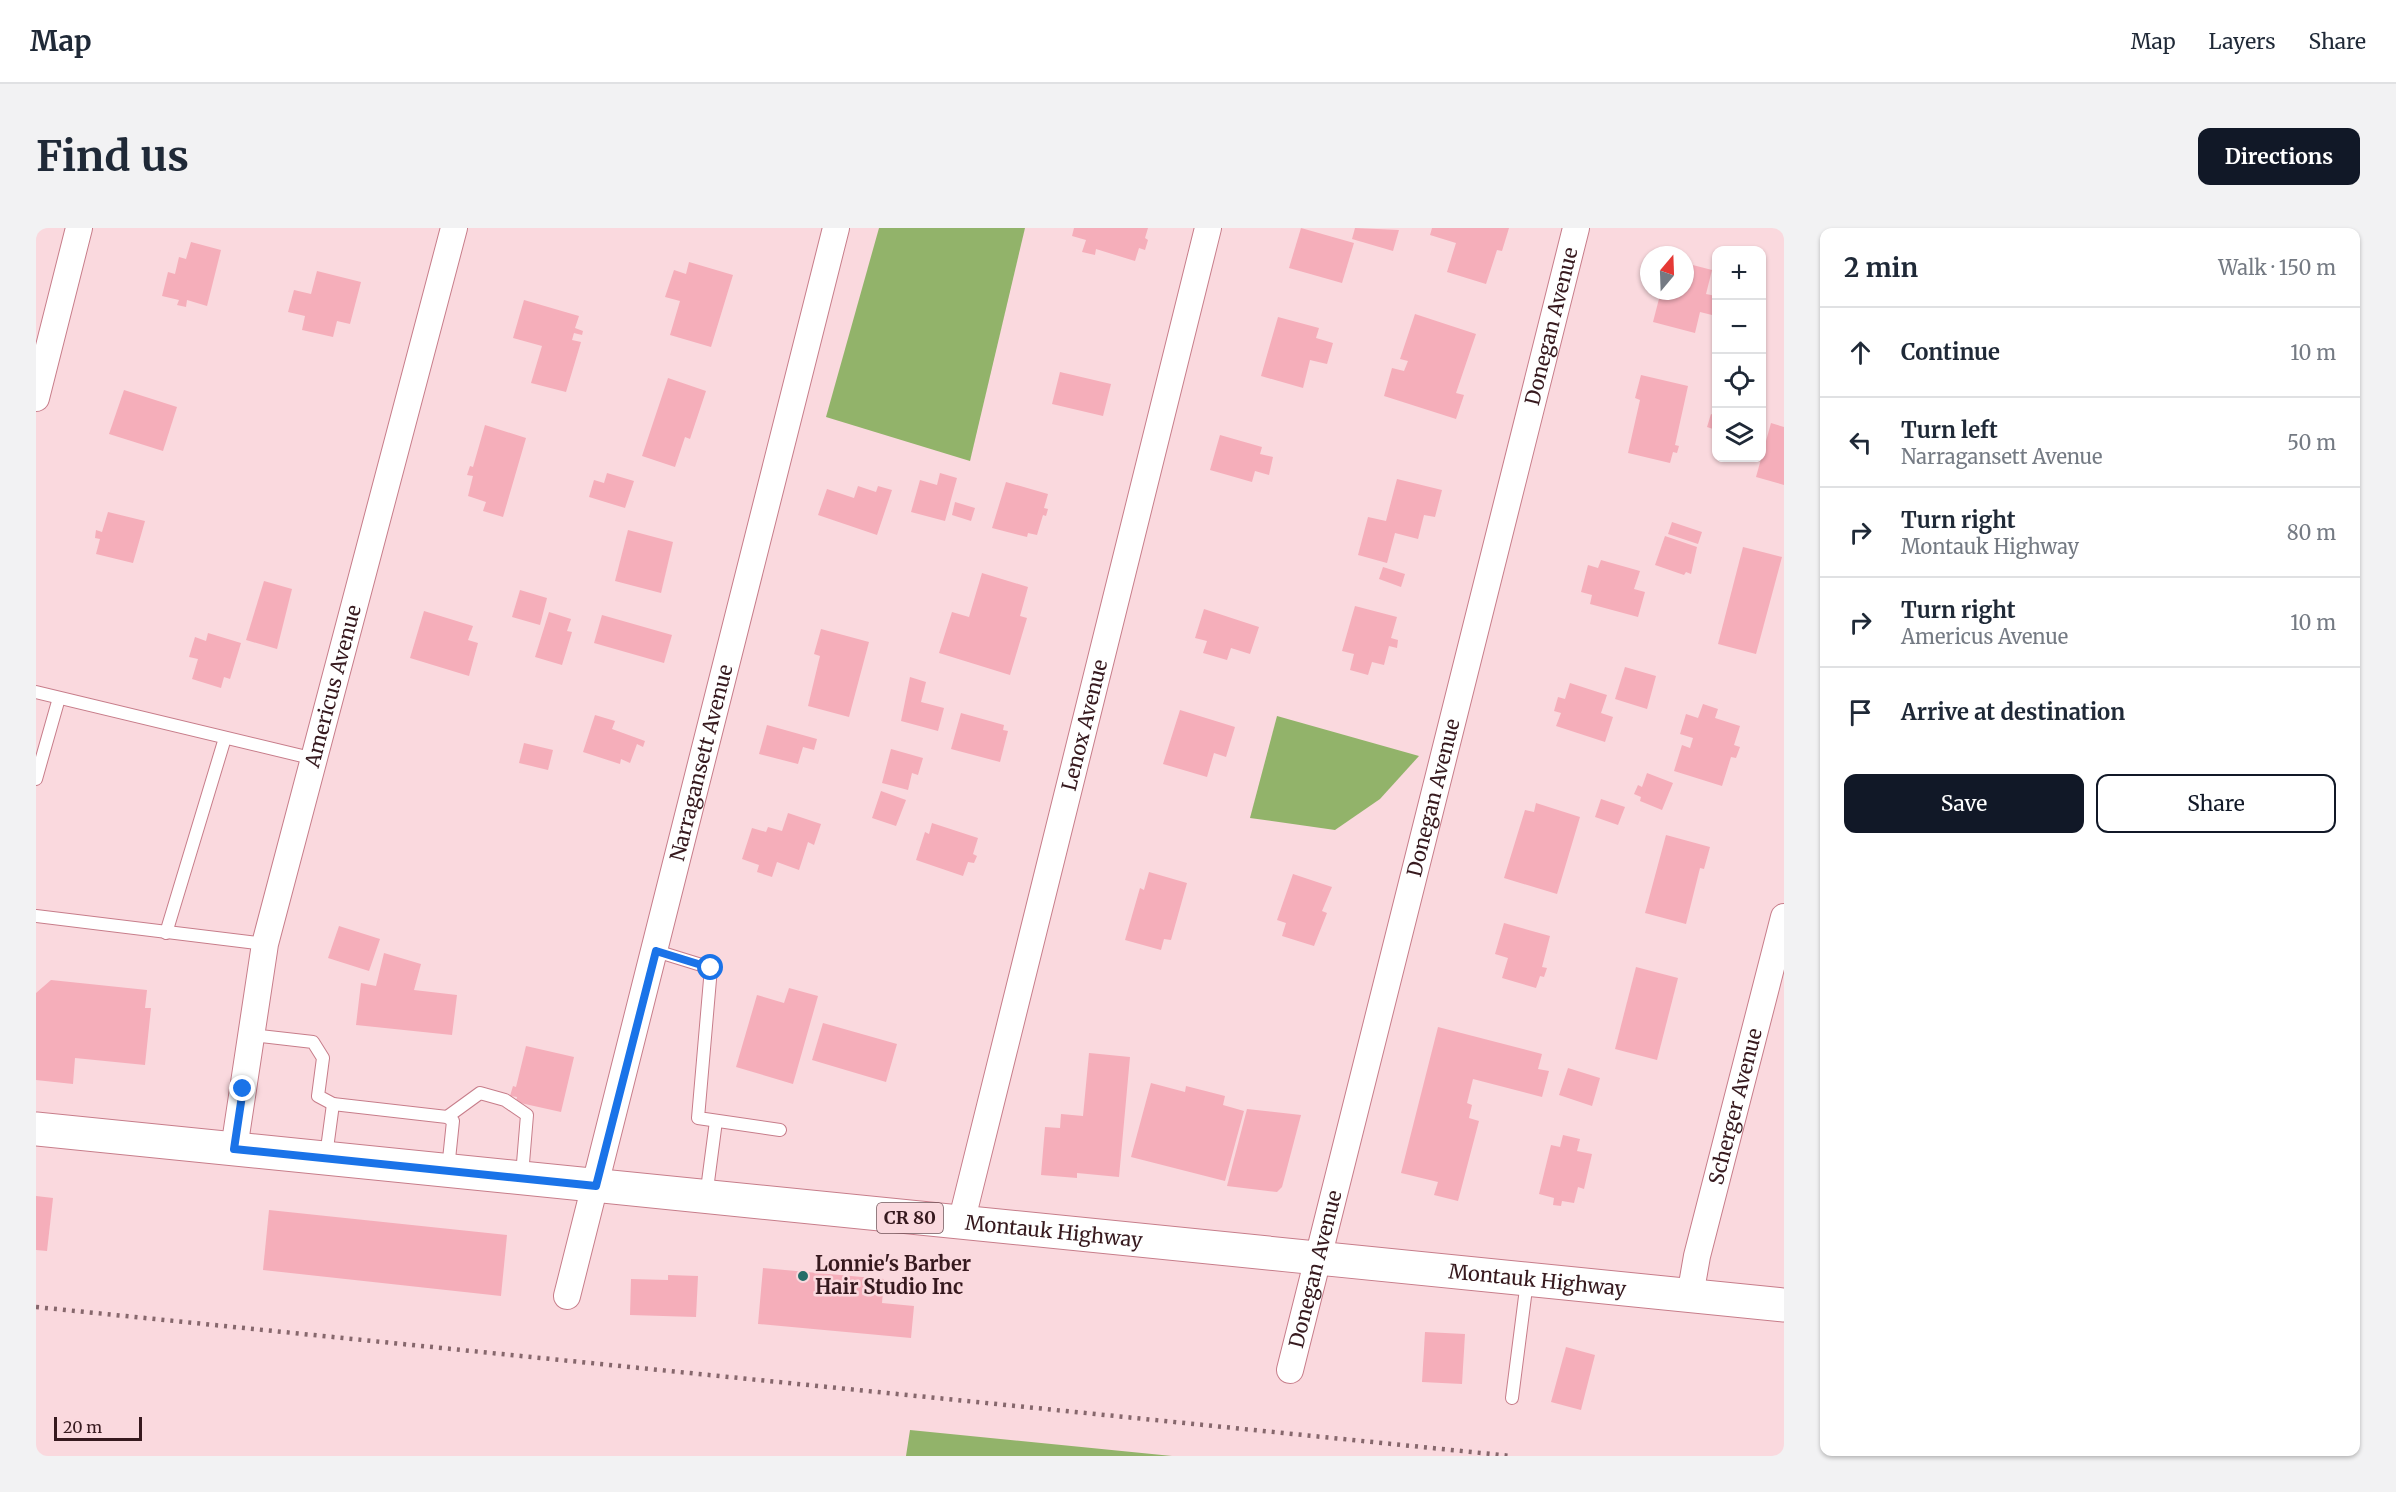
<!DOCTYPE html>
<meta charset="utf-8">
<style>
:root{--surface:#fff;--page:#f2f2f3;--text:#1f2937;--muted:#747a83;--line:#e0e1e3;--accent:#111827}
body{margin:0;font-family:Merriweather,serif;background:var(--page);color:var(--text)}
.controls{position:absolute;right:18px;top:18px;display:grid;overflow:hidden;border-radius:12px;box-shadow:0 2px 4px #0004}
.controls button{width:54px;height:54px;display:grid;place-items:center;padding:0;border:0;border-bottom:2px solid var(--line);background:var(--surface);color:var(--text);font:30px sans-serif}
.compass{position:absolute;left:1604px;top:18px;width:54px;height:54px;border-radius:50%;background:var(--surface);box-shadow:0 2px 4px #0004;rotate:19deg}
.scale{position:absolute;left:18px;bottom:15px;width:88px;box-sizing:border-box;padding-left:6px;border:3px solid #36191e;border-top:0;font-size:16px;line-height:21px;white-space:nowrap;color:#36191e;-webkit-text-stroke:4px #fad9de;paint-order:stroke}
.stop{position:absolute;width:18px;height:18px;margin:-14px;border:4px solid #1a73e8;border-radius:50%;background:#fff}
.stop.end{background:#1a73e8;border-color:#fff;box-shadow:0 2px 6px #0008}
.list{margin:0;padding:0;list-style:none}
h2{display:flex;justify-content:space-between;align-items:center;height:78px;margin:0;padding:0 24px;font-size:26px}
h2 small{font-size:20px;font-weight:400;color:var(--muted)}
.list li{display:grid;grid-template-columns:39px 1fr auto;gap:18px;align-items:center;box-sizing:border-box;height:90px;padding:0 24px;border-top:2px solid var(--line)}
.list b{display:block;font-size:22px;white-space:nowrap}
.list p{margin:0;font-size:20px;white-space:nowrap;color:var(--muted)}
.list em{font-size:20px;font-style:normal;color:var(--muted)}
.actions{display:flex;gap:12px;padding:18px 24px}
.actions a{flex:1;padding:14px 0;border:2px solid var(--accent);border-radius:12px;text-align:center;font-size:21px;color:var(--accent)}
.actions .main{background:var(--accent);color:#fff}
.icon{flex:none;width:33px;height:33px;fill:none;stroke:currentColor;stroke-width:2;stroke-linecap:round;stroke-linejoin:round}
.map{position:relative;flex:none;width:1748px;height:1228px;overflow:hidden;border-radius:12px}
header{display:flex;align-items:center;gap:36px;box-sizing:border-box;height:84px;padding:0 30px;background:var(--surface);border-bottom:2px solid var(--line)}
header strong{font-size:28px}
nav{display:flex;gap:33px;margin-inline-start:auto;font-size:21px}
.intro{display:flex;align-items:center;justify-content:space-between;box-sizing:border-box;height:144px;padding:0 36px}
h1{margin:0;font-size:42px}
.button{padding:15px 27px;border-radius:12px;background:var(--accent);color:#fff;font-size:21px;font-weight:700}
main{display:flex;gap:36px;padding:0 36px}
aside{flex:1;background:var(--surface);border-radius:12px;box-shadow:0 2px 4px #0004}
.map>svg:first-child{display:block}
.forest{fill:#92b36a}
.building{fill:#f5aeba}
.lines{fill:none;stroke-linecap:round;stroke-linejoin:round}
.lane-casing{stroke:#c77d8a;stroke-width:14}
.street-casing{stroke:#c77d8a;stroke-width:28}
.primary-casing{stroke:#c77d8a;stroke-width:35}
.lane{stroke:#fff;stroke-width:12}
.street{stroke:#fff;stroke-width:26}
.primary{stroke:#fff;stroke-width:33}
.rail{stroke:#86676c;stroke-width:4.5;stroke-dasharray:3 6;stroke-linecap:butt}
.route{stroke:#1a73e8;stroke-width:8}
.poi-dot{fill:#236d68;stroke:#fad9de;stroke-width:2}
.labels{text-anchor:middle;stroke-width:5;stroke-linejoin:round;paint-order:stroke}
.shield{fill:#fad9de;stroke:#715358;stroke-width:1.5}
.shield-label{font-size:18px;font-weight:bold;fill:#36191e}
.street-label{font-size:20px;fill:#36191e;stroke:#fad9de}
.poi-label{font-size:20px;font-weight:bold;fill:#36191e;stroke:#fad9de;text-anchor:start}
</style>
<header>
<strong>Map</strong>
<nav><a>Map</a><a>Layers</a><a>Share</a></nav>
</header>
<div class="intro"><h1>Find us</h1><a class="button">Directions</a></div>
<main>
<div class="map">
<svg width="1748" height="1228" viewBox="0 0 1748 1228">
<rect width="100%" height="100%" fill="#fad9de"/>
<g class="forest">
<path d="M843,0H989L934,233L790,189Z"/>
<path d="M1241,488L1383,528L1344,571L1299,602L1214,590Z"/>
<path d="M874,1202L1136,1228H870Z"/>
</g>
<g class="building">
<path d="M1038,0H1112L1109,10L1112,12L1109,22L1103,20L1099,33L1060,21L1059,27L1046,24L1050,12L1036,8Z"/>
<path d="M1265,0L1318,15L1306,55L1253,40Z"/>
<path d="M1319,0L1363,2L1357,23L1316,11Z"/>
<path d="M1396,0H1473L1466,23L1461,22L1450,56L1411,44L1420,15L1394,7Z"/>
<path d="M155,14L185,22L171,78L151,72L150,79L141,77L143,72L126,68L132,44L139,46L143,29L150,31Z"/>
<path d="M653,34L697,47L675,119L634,107L644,73L629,69L638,42L650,46Z"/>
<path d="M1649,35L1676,42L1670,66L1680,68V88L1664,84L1659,105L1617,94L1625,63H1649Z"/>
<path d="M281,43L325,54L314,96L301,93L297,109L266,102L269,88L252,84L258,62L275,66Z"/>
<path d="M488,72L543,88L539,100L547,103L546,107L538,105L536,112L545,114L530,164L495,155L506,118L477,110Z"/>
<path d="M1379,86L1440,106L1420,165L1428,167L1420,191L1348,168L1356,140L1368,143L1372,133L1364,131Z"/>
<path d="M1242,89L1283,100L1280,110L1297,115L1291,136L1274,132L1267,160L1225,148Z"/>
<path d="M1024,144L1075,156L1067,188L1016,176Z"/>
<path d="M1605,147L1652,158L1639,217L1643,218L1641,225L1637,224L1634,235L1592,225L1604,172L1599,170Z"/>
<path d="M632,150L670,163L654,211L649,209L639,239L606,228Z"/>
<path d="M88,162L141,179L127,223L73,206Z"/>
<path d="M1675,186L1680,188V202L1671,199Z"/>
<path d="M1735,195L1748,199V257L1720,249Z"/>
<path d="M449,197L490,210L467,289L447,283L450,274L432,268L437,248L431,247L434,238L437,239Z"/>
<path d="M1184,207L1226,219L1224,226L1237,229L1233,247L1219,243L1216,254L1174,242Z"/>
<path d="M571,245L598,253L589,280L553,269L558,252L568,255Z"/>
<path d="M904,245L921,250L909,293L875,284L884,252L901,257Z"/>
<path d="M1361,251L1406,262L1399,289L1388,287L1382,311L1359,305L1351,335L1322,327L1332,289L1350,293Z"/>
<path d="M970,254L1012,266L1008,280L1012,281L1010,288L1007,287L1001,307L992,305L991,309L956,300Z"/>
<path d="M822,258L840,264L842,258L856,262L841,307L782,287L791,261L818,270Z"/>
<path d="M919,274L939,280L935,293L916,287Z"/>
<path d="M72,284L109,293L97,335L60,326L64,311L59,310L60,302L66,304Z"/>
<path d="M1636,294L1666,304L1662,316L1632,306Z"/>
<path d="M592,302L637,314L625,365L579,353Z"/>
<path d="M1629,308L1661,319L1655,346L1650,344L1648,347L1619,337Z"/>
<path d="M1707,319L1746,329L1720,426L1682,416Z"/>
<path d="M1565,332L1604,343L1598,361L1609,364L1602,389L1554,376L1556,367L1545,364L1552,337L1562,340Z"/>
<path d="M1347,339L1369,346L1365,359L1343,351Z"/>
<path d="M946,345L992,359L984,388L991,390L974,447L903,425L916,384L933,389Z"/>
<path d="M228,353L256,361L241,421L210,412Z"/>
<path d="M484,362L511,370L504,397L476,389Z"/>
<path d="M1319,378L1361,389L1355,410L1362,412L1361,420L1353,418L1348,437L1336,434L1332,447L1314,442L1318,426L1306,423Z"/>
<path d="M1168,381L1223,399L1214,426L1195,420L1191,432L1167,425L1171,413L1159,410Z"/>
<path d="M388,383L437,398L432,412L442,415L433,448L374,430Z"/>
<path d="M513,384L535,391L531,403L536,404L526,437L499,429Z"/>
<path d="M566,387L636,407L628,435L558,415Z"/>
<path d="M785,401L833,414L813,489L772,478L784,428L778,426Z"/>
<path d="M172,405L205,415L194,451L188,449L185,460L156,451L162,431L153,429L159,409L170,413Z"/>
<path d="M1589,439L1620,448L1611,481L1579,471Z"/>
<path d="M874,449L890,454L885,474L908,480L902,503L865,493Z"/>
<path d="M1534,455L1571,467L1565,485L1577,489L1569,514L1520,498L1525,485L1518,483L1522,469L1529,471Z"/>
<path d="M1667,476L1682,481L1679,490L1704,498L1698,517L1704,519L1700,530L1695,529L1686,558L1638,543L1646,517L1654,520L1657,510L1644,506L1650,486L1662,490Z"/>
<path d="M1144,482L1199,499L1190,529L1178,525L1171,549L1127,536Z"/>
<path d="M925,485L968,497L967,502L972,503L964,534L915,521Z"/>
<path d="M559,487L579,493L576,501L609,513L607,519L601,516L594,535L585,531L584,536L547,524Z"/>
<path d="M731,497L781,511L778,522L767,519L762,536L723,526Z"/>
<path d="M488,515L517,522L512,542L483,535Z"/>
<path d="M855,521L887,530L882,547L876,545L872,562L846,555Z"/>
<path d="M1611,545L1637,555L1626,582L1604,573L1605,569L1598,566L1602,557L1606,559Z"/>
<path d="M845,563L870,572L860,598L836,590Z"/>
<path d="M1565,571L1589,579L1582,597L1559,589Z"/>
<path d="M1500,575L1544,589L1521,666L1468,650L1489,582L1498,584Z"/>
<path d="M752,585L785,596L778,617L772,614L763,642L741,634L736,649L721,644L723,637L706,631L716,600L730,604L732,599L746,603Z"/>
<path d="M896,595L942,610L937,626L941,628L938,635L932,634L927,648L880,632L889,604L893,606Z"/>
<path d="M1630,607L1674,619L1668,641L1664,640L1650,696L1609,685Z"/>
<path d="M1113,644L1151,655L1135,712L1128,711L1125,722L1089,712L1104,660L1108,662Z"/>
<path d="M1257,646L1296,659L1286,683L1291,685L1278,718L1246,708L1250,695L1241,692Z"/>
<path d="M1468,695L1514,708L1506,739L1511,740L1508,749L1504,748L1500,760L1466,750L1472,730L1459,726Z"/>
<path d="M303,698L344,711L333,743L292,730Z"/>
<path d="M348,725L385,736L378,762L421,767L416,807L320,797L325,755L340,758Z"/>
<path d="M1600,739L1642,750L1621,832L1579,821Z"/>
<path d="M15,752L111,762L109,780H115L109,837L39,830L37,856L0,852V765Z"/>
<path d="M753,760L782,768L757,856L700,839L721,767L748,775Z"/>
<path d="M787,795L861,816L850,854L776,832Z"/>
<path d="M1402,799L1506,826L1502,841L1513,843L1506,869L1437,851L1431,875L1436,877L1433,890L1443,893L1422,973L1398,967L1402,954L1365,945Z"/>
<path d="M490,818L538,829L525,884L480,874L481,869L474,868L477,858L480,859Z"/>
<path d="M1053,825L1094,829L1083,949L1041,945V950L1005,947L1009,899L1024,900L1025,886L1047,888Z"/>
<path d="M1532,840L1564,850L1556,878L1523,867Z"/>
<path d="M1115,855L1149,864L1150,858L1189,868L1187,877L1208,883L1189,953L1095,929Z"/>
<path d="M1211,881L1265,887L1246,959L1241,964L1191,958Z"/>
<path d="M1527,907L1544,911L1541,923L1556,926L1548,961L1542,959L1538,975L1526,973L1525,978L1517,977L1518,970L1503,966L1515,917L1524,919Z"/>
<path d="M0,968L17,970L11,1023L0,1022Z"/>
<path d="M233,982L471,1007L465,1068L227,1042Z"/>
<path d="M727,1040L848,1051L846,1075L878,1078L875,1110L722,1096Z"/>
<path d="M632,1047L662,1048L660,1089L594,1087L595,1051L632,1052Z"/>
<path d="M1389,1104L1429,1106L1426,1156L1386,1154Z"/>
<path d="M1530,1119L1559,1127L1545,1182L1515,1174Z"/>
</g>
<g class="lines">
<g class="lane-casing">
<g id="lane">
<path d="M0,464L279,531"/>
<path d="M0,551L23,470"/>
<path d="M0,688L229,716"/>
<path d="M130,705L189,510"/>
<path d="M620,723L675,740L662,890L744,902"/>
<path d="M216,807L277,814L287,830L282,868L297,876L411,889L417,893L412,941"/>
<path d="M411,889L444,865L469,872L491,887L486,947"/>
<path d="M290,928L297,876"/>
<path d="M670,969L680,893"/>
<path d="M1476,1170L1491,1053"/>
</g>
</g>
<g class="street-casing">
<g id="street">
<path d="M0,170L43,0"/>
<path id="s1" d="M198,921L229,716L418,0"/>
<path id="s2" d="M925,995L1172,0"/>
<path id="s3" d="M531,1068L800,0"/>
<path id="s4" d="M1654,1068L1661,1028L1748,689"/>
<path id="s5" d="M1254,1142L1540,0"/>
</g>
</g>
<g class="primary-casing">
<g id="primary">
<path id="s6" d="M0,901L1748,1077"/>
</g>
</g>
<use href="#lane" class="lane"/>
<use href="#street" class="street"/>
<use href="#primary" class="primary"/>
<path class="rail" d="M0,1079L1475,1228"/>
</g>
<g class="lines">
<path class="route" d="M207,861L198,921L560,958L620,723L675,740"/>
</g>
<circle class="poi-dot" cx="767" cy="1048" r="6"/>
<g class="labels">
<rect class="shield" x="841" y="975" width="66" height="30" rx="4.5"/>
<g class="shield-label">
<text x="874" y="996">CR 80</text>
</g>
<g class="street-label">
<text dy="7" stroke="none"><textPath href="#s5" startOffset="1076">Donegan Avenue</textPath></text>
<text dy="7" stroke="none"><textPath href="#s1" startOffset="474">Americus Avenue</textPath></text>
<text dy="7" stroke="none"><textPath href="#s2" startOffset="513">Lenox Avenue</textPath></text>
<text dy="7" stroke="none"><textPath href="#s3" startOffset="550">Narragansett Avenue</textPath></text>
<text dy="7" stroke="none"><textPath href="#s5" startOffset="590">Donegan Avenue</textPath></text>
<text dy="7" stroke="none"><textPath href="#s4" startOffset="195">Scherger Avenue</textPath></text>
<text dy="7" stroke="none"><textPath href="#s6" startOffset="1023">Montauk Highway</textPath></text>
<text dy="7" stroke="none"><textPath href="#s5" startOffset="104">Donegan Avenue</textPath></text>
<text dy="7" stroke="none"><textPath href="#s6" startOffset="1509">Montauk Highway</textPath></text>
</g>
<g class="poi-label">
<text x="779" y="1043">Lonnie's Barber<tspan x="779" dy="23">Hair Studio Inc</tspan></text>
</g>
</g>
</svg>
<div class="controls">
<button>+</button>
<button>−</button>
<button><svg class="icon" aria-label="locate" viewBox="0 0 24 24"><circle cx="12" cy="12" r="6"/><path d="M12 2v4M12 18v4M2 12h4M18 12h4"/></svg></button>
<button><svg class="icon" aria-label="layers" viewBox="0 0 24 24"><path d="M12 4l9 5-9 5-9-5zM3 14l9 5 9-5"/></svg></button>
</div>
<svg class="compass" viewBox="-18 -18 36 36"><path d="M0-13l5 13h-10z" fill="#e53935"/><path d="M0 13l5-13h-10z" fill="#747a83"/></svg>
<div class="scale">20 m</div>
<div class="stop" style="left:675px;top:740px"></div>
<div class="stop end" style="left:207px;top:861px"></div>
</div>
<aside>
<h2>2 min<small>Walk · 150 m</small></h2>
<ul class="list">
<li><svg class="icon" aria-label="ahead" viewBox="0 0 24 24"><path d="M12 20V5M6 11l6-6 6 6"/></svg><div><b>Continue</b></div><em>10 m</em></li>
<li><svg class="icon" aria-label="left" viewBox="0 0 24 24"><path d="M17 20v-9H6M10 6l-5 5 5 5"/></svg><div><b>Turn left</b><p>Narragansett Avenue</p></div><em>50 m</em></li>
<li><svg class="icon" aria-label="right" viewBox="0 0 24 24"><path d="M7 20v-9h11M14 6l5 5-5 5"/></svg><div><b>Turn right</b><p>Montauk Highway</p></div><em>80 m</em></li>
<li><svg class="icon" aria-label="right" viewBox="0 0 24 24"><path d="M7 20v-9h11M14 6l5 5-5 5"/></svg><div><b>Turn right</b><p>Americus Avenue</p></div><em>10 m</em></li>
<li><svg class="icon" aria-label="arrive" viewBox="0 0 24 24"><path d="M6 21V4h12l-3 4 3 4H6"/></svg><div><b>Arrive at destination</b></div></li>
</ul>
<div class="actions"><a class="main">Save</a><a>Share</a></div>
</aside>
</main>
